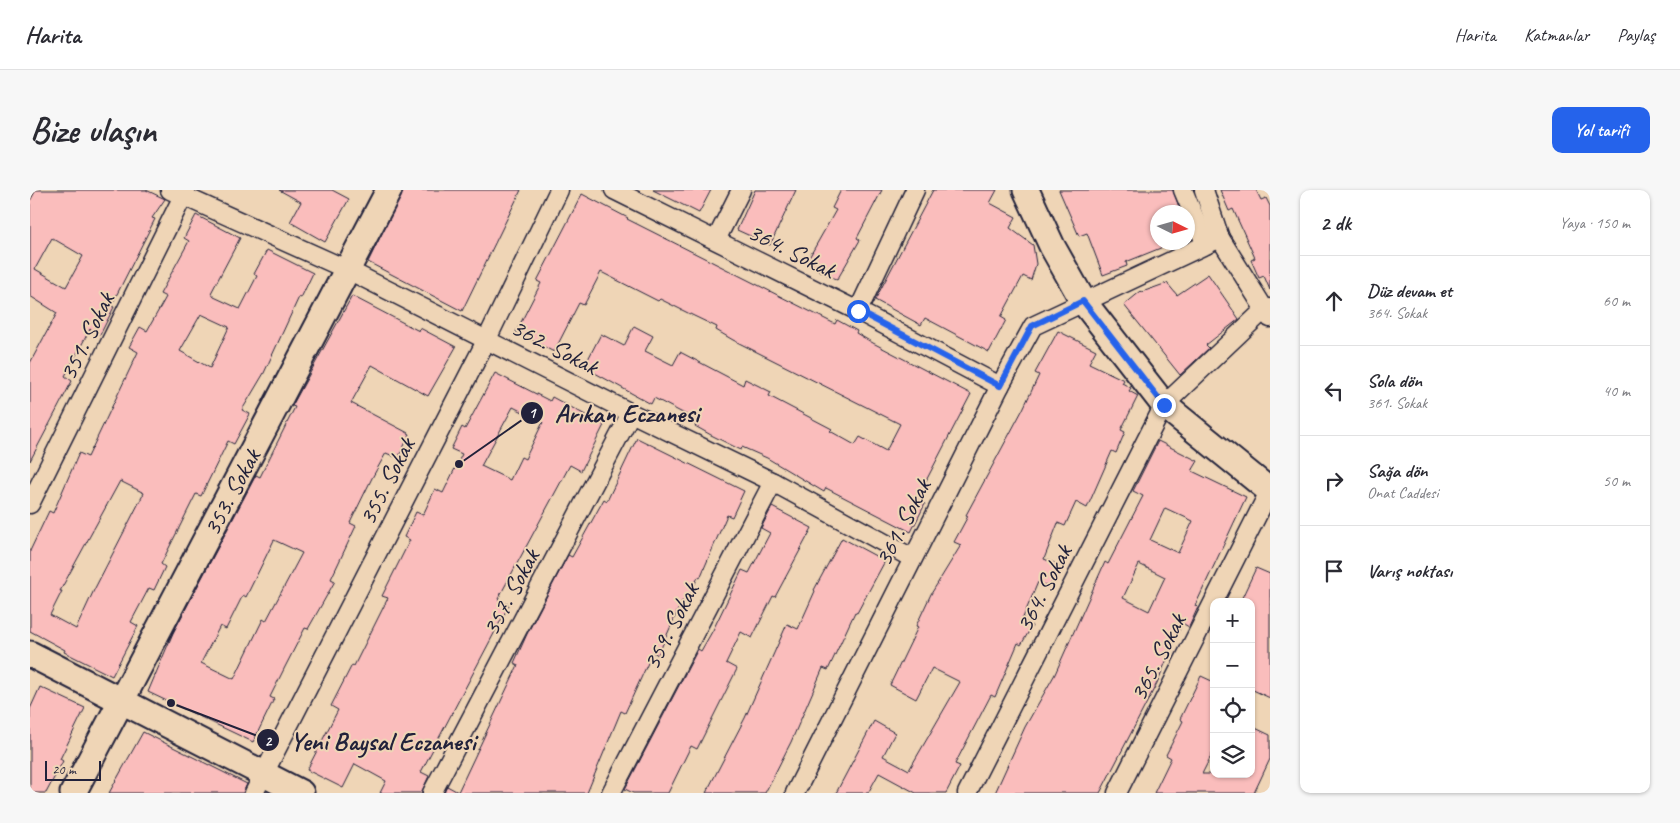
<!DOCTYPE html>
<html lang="tr">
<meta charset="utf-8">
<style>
:root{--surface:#fff;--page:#f7f7f7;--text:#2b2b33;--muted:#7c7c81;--line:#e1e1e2;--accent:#2563eb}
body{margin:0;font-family:Caveat,sans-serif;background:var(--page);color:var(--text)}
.controls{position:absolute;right:15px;bottom:15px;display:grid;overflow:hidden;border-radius:10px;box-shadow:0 1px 4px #0004}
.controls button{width:45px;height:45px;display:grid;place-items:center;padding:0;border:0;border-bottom:1px solid var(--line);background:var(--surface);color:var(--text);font:25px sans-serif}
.compass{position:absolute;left:1120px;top:15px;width:45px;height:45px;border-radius:50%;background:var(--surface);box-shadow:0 1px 4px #0004;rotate:95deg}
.scale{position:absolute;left:15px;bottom:12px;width:56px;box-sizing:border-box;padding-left:5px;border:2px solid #22223b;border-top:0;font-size:14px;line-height:18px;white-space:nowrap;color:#22223b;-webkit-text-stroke:4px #efd5b6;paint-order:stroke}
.stop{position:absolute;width:15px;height:15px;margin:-11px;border:4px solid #2563eb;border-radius:50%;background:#fff}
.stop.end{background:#2563eb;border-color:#fff;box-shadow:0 1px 5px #0008}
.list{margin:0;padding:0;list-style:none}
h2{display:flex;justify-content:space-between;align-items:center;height:65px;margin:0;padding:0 20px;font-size:21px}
h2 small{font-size:16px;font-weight:400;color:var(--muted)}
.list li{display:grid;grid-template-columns:32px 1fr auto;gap:15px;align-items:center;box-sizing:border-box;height:90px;padding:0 20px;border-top:1px solid var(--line)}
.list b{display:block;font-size:19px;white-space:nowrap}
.list p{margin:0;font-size:16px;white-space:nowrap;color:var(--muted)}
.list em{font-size:16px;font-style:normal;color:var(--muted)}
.icon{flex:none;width:28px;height:28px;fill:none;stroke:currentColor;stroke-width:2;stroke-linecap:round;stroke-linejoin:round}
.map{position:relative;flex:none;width:1240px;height:603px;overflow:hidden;border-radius:10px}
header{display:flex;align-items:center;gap:30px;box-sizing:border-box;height:70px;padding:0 25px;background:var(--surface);border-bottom:1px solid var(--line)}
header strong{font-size:24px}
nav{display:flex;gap:28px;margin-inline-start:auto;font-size:18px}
.intro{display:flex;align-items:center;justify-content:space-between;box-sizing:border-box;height:120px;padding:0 30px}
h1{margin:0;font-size:35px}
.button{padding:12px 22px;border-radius:10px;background:var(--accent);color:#fff;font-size:18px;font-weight:700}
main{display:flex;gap:30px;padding:0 30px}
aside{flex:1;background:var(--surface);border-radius:10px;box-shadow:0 1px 4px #0004}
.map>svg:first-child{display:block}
.building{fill:#fabdbc;stroke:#22223b;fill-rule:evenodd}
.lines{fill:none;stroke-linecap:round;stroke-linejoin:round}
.street-casing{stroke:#22223b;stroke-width:21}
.secondary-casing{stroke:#22223b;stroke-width:29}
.street{stroke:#efd5b6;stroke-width:18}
.secondary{stroke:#efd5b6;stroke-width:25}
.route{stroke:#2563eb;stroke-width:6}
.labels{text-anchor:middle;stroke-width:4;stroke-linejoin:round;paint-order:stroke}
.street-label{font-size:25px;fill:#22223b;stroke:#efd5b6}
.leader{fill:none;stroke:#22223b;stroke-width:2}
.callout-dot{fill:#22223b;stroke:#efd5b6;stroke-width:2}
.mark-label{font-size:15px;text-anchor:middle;font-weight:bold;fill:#fff}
.callout-label{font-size:26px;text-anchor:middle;font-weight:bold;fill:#22223b;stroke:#efd5b6;stroke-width:4;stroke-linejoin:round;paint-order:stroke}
</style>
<header>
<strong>Harita</strong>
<nav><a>Harita</a><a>Katmanlar</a><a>Paylaş</a></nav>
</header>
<div class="intro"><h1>Bize ulaşın</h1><a class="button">Yol tarifi</a></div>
<main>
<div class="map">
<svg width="1240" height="603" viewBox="0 0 1240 603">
<rect width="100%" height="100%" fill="#efd5b6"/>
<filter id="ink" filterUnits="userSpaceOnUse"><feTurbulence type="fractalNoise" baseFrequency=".02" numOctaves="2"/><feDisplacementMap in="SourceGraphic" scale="10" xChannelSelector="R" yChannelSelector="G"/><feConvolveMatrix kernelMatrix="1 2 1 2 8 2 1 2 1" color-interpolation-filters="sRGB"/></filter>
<g filter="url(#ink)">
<g class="building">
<path d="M6,0H116L135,9L122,28L125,29L81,116L84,117L70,145L60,139L35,186L42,191L0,271V173L27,123L0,106V11ZM22,48L53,66L36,97L5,79Z"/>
<path d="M249,0H302L319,9L295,52L260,32L271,12Z"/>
<path d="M373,0H491L432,121L338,72Z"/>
<path d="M623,0H681L669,23Z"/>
<path d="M725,0H766L740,55L707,40Z"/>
<path d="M811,0H852L827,48L830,50L807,90L776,73L806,20L802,18Z"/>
<path d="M903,0H967L960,13L986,27L980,38L1003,55L1006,74L1001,90L993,86L971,127L976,130L959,162L895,128L891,135L845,110Z"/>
<path d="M1029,0H1143L1151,22H1128V52L1143,53L1096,72L1097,76L1073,85L1057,43L1049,46Z"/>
<path d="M1190,0H1226L1231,10L1236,8L1240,16V100L1234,86L1229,88L1221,70L1225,68L1203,19L1199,21Z"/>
<path d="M552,4L598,28L597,29L805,134L807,130L827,141L826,143L843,153L941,204L886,310L895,314L881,342L796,298L794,302L737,268L712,257L711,260L681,245L665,236L668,231L624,208L621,214L554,177L571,144L594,156L604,136L623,146L615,161L643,175L650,162L713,195L715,189L741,202L739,206L802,239L800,241L825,255L830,247L856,261L870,234L703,150L686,140L687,137L664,126L630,109L628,111L571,82L554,115L549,113L524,162L486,142L511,93L507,91Z"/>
<path d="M166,25L210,48L181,103L184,107L210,119L227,86L224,84L237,60L283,83L271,108L269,107L234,183L212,220L220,224L204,254L198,251L171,306L166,304L131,374L135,377L124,400L119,398L101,432L108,436L82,486L34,462L35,460L0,441V361L19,321L23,323L49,263L58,267L108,162L99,157L110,137L117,141L136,107L130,104L159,51L154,48ZM171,124L199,137L180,178L150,161ZM90,291L114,303L64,400L46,439L20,425L32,401H30Z"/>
<path d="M1178,84L1209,129L1176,155L1179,158L1150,185L1094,115L1111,101L1112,102L1137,93L1147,105Z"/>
<path d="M322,106L389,141L390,138L426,157L398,206L342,175L321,213L380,244L368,268L356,263L342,288L320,333L326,336L301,389L305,391L278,439L275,438L255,477L240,507L244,509L223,552L118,502L143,443L226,285L230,287L265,217L262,216ZM244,350L272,363L236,431L233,429L204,489L171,473L190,436L196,439L213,405L216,407Z"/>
<path d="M1028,141L1066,160L1059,173L1094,190L1092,193L1101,198L1099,201L1108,206L1091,240L1095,242L1086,263L1082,261L1057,318L1046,312L1035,336L1028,333L1014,369L1029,375L1020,397L1008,392L992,430L1002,436L991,455L988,453L965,507L961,505L925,574L930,576L916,603H886L849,583L838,603H806L844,531L865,543L853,566L879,580L930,492L902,478L886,509L860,495L888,437L886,436L901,404L931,355L924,352L938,326L936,325L993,219L1009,185L1005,183Z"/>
<path d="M465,183L520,211L522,207L574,235L551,281L540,275L468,409L479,415L391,582L399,586L391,603H350L356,591L325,574L313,598L277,580L308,520L301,516L322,475L324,476L358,408L352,406L380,350L374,347L386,322L393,325L405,299L413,303L432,264L421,259L432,237L435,239ZM483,217L513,232L495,269L491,267L480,290L451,276Z"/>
<path d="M607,248L714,301L702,327L697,325L670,388L668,387L656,413L652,411L628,465L623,462L595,523L591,521L557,603H414L417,596L428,602L488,475L484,473L497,444L538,365L542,367L574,309L577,311Z"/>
<path d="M1128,251L1168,271L1162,281L1216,307L1165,416L1168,417L1159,437L1152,433L1127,493L1070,603H965L995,537L1025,484L1075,372L1078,374L1113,306L1103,301ZM1135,318L1163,331L1148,363L1120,350ZM1109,374L1135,387L1119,421L1093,408Z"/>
<path d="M742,317L782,338L745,407L743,406L722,448L711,442L696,473L707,479L667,559L661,556L638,603H603L595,599L668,459L671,461L683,440L712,380L719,383L740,343L731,338Z"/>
<path d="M812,348L855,371L827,423L825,422L798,480L793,478L761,552L735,603H676L715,528L757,434L768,439L785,401L784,400Z"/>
<path d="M1226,378L1240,384V508L1221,499V412H1210Z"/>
<path d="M1171,486L1184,492V560L1172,584H1221V536L1240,545V569L1224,603H1124L1141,568L1136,565L1153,531L1150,529Z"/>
<path d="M10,497L55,518L30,569L33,571L16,603H0V519Z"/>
<path d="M113,542L217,594L213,603H79Z"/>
</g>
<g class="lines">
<g class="street-casing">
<g id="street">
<path d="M140,0L318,80L601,223L743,292L882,368"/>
<path d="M584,0L828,121L970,196"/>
<path d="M1153,0L1176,55"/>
<path d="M1174,0L1190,48L1240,128"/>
<path d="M686,50L711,0"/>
<path d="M828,121L885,0"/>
<path d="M0,314L156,0"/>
<path d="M224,603L457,149L529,0"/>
<path d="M402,603L601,223"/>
<path d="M581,603L743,292"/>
<path d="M765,603L970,196L1003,136L1190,48"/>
<path d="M937,603L1134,215L1234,120L1240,118"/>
<path d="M1087,603L1240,300"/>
</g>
</g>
<g class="secondary-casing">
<g id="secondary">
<path d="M996,0L1022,56L1053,111L1134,215L1240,301"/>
<path d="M0,464L271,603"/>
<path d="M43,603L359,0"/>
</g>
</g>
<use href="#street" class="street"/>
<use href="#secondary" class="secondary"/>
</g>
</g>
<g class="lines" filter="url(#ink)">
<path class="route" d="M828,121L970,196L1002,136L1053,111L1134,215"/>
</g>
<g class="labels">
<g class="street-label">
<text transform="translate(762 60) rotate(26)" y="9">364. Sokak</text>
<text transform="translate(56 146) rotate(-64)" y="9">351. Sokak</text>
<text transform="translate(525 156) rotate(27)" y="9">362. Sokak</text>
<text transform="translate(356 291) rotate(-63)" y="9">355. Sokak</text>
<text transform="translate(201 302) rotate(-62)" y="9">353. Sokak</text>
<text transform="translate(872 332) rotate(-63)" y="9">361. Sokak</text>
<text transform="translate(1013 398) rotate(-63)" y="9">364. Sokak</text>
<text transform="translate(480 402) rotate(-62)" y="9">357. Sokak</text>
<text transform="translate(640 436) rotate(-63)" y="9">359. Sokak</text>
<text transform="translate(1127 467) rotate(-63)" y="9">365. Sokak</text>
</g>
</g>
<path class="leader" d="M429 274L502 223M141 513L238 550"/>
<g class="callout-dot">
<circle cx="429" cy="274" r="5"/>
<circle cx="141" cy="513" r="5"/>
<circle cx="502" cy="223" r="12"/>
<circle cx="238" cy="550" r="12"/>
</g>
<g class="mark-label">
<text x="502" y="228">1</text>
<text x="238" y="556">2</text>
</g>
<g class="callout-label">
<text x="597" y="232">Arıkan Eczanesi</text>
<text x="353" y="560">Yeni Baysal Eczanesi</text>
</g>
</svg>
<div class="controls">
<button>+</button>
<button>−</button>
<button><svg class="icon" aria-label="locate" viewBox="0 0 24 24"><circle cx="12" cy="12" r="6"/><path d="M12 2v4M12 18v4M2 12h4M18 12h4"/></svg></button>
<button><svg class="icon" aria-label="layers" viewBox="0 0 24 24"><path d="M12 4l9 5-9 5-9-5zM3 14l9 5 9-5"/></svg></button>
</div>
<svg class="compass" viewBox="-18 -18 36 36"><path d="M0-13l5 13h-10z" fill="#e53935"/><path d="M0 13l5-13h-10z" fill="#7c7c81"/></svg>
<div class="scale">20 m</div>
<div class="stop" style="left:828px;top:121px"></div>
<div class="stop end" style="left:1134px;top:215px"></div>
</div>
<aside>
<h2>2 dk<small>Yaya · 150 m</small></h2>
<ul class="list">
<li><svg class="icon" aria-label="ahead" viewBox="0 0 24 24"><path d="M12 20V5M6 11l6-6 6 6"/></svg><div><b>Düz devam et</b><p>364. Sokak</p></div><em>60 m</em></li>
<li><svg class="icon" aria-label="left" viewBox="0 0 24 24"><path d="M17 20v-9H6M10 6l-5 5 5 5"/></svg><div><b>Sola dön</b><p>361. Sokak</p></div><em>40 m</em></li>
<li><svg class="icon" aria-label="right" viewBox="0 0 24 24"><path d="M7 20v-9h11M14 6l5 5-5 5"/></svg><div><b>Sağa dön</b><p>Onat Caddesi</p></div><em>50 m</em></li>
<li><svg class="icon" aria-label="arrive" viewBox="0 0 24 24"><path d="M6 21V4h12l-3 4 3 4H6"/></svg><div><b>Varış noktası</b></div></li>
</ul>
</aside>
</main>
